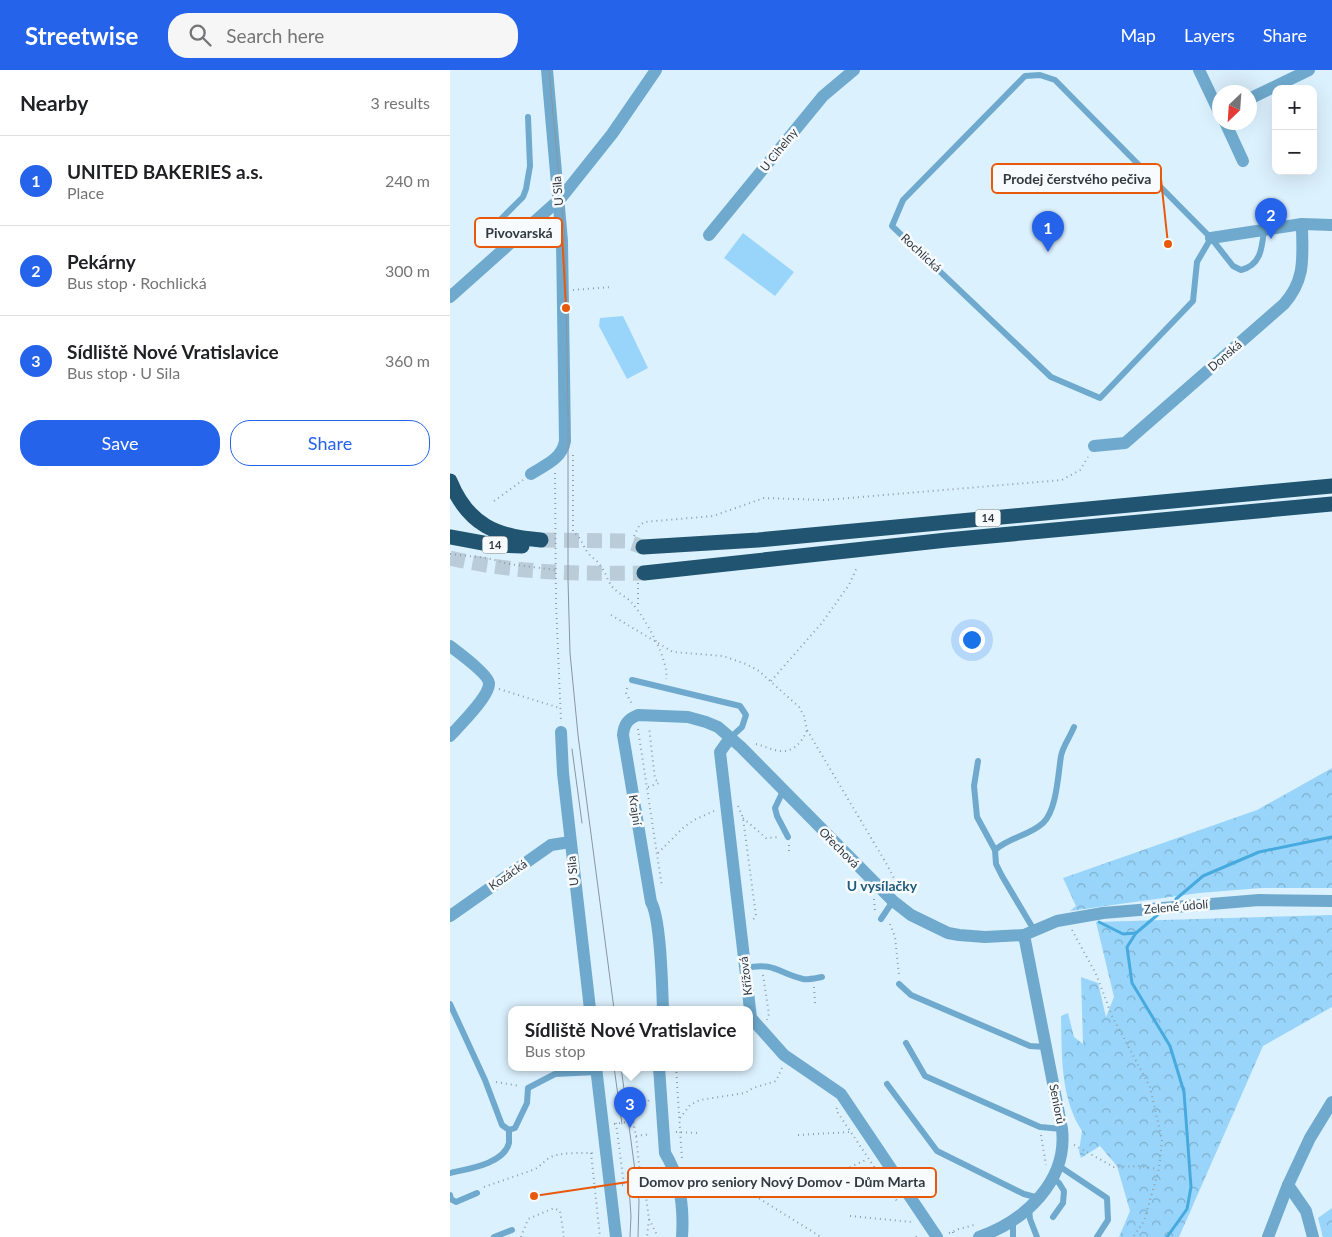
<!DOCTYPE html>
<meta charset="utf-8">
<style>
:root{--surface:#fff;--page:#f6f6f6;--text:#202124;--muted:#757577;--line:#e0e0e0;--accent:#2563eb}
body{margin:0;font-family:Lato,sans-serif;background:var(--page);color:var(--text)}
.controls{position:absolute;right:15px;top:15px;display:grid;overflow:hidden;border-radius:10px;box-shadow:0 5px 20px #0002}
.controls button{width:45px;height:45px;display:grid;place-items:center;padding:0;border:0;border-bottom:1px solid var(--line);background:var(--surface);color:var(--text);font:25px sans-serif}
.compass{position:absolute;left:762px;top:15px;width:45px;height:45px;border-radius:50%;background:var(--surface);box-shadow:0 5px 20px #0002;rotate:205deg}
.you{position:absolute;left:521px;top:569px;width:18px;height:18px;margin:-12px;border:4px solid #fff;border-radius:50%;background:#1a73e8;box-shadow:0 0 0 8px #1a73e833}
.badge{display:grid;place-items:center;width:32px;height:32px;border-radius:50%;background:var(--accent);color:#fff;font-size:16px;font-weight:700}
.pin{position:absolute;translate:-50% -41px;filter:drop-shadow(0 1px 2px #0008)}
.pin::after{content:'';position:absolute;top:26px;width:18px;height:15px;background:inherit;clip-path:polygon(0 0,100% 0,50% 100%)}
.popup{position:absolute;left:58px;top:936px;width:245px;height:65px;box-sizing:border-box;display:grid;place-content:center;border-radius:10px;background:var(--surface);filter:drop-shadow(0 1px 4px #0005);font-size:16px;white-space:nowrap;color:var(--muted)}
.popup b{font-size:19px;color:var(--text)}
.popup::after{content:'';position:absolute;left:50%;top:100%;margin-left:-10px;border:10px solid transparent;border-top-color:var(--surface)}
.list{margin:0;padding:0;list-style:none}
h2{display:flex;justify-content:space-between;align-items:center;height:65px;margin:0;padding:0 20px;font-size:21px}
h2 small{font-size:16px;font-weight:400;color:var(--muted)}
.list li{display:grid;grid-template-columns:32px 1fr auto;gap:15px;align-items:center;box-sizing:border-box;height:90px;padding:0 20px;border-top:1px solid var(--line)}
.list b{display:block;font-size:19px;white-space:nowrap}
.list p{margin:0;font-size:16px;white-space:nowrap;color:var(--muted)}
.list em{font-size:16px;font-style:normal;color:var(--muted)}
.actions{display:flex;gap:10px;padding:15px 20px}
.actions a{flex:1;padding:11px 0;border:1px solid var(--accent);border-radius:20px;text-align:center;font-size:18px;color:var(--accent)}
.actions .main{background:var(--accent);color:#fff}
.icon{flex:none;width:28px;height:28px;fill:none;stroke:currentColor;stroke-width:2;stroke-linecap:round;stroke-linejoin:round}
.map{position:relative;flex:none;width:882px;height:1167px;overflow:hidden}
header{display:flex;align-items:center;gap:30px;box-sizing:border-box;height:70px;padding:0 25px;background:var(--accent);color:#fff}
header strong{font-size:24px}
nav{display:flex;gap:28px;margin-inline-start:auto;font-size:18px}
.search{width:350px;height:45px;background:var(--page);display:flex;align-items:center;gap:12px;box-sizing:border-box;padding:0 18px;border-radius:20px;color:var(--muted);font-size:19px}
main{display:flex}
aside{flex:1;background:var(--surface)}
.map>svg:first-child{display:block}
.forest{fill:url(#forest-crowns)}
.pitch{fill:#99d5fa}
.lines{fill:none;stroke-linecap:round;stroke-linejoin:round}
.stream{stroke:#47aade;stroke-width:3}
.highway-tunnel{stroke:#baccd8;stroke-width:15;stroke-dasharray:15 8;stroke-linecap:butt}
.path{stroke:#8f9ea8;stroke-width:2;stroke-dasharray:1 4;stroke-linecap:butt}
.lane{stroke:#6faace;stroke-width:6}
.street{stroke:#6faace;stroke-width:12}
.highway{stroke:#205470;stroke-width:15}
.tram{stroke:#8896a0;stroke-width:1}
.labels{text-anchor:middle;stroke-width:5;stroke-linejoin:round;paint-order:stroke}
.shield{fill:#f7fbfe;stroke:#6d7479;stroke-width:1}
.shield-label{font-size:11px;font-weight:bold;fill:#323a40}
.street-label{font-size:12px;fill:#323a40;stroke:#f7fbfe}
.neighbourhood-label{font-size:14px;font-weight:bold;fill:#205c7c;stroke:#f7fbfe}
.leader{fill:none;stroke:#e8590c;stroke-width:2}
.callout-dot{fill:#e8590c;stroke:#f7fbfe;stroke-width:2}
.callout{fill:#f7fbfe;stroke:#e8590c;stroke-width:2}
.callout-label{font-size:14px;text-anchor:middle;font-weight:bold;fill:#323a40}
</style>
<header>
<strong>Streetwise</strong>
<div class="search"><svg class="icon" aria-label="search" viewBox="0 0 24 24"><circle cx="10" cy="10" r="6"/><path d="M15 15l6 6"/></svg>Search here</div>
<nav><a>Map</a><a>Layers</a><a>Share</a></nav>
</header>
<main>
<aside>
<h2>Nearby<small>3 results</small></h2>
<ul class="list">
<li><span class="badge">1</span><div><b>UNITED BAKERIES a.s.</b><p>Place</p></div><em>240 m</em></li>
<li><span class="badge">2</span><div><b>Pekárny</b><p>Bus stop · Rochlická</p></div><em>300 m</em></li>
<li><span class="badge">3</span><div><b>Sídliště Nové Vratislavice</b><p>Bus stop · U Sila</p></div><em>360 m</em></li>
</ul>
<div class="actions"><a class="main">Save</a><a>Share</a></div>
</aside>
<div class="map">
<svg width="882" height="1167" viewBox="0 0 882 1167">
<defs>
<pattern id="forest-crowns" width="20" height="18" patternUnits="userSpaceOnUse" patternTransform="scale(1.25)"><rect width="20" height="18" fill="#99d5fa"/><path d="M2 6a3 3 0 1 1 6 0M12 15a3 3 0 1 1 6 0" fill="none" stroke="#7daecc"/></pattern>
</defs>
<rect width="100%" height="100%" fill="#dcf1fe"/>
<g class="forest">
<path d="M882,698V818H812L749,823L620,841L626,836L613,808L807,740Z"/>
<path d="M882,845V937L813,976L729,1167H669L680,1141L667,1096L650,1076L631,1088L629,1081L632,1061C610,1027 612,985 611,946L618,943L624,967L633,974L631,907L648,913L656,947L664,927L646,852Z"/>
<path d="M882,1138V1167H873L868,1148Z"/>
</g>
<g class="pitch">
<path d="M293,163L344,202L325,226L274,188Z"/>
<path d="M173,246L198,298L177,309L149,256L150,248Z"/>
</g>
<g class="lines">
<g class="stream">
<path d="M726,829L753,806L809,782L882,767"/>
<path d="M649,852L673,864L686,863L711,842"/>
<path d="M686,863L677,877L682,913L720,976L734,1022L741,1117L737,1139L717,1167"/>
</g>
<g class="highway-tunnel">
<path d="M91,470L176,471L193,477"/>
<path d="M0,488C64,503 128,504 194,503"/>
</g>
<g class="path">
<path d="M123,220L161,217"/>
<path d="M123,385V462C133,469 132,476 139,484C142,488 147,490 150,495C155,501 157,509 161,515C166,523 176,526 182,533C194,546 220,592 216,609"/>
<path d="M105,403L106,533L111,651"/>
<path d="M44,431L73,410"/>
<path d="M184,466L189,456L194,452L263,446L314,428L375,430L612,410L630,400L638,387"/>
<path d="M0,484L37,488L59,494L106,500"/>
<path d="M188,513V538"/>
<path d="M161,545L223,582L273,586L296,594L309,601L349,637L354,646L357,660L436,793L445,810V816"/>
<path d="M321,611L371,554L399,515L407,497"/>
<path d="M177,618L176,623L182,634"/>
<path d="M49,619L110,638"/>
<path d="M188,659L212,817"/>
<path d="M306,674C314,676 322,680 330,681C343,683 353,671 357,660"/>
<path d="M198,717L209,713L205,709L199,657"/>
<path d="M288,736L293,748L306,846L302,851"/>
<path d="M293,748L316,768L329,767"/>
<path d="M339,775V782"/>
<path d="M208,783L234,757L244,750L264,741"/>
<path d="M424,829L425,842"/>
<path d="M440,854L445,867L449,905"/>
<path d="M622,860L646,904L662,946L700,1017L712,1070L709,1099L694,1151L683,1167"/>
<path d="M313,905L319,944L317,950"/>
<path d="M364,917L365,933"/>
<path d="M226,997L232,1090"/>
<path d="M46,1012L70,1016"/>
<path d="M387,1038L386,1040L447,1131"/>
<path d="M230,1048L240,1035L250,1030L295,1023L303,1018L326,1011L332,998"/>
<path d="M183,1051L200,1029"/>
<path d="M166,1053L174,1115"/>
<path d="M164,1054L183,1051L186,1066L191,1113"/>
<path d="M226,1062L249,1063"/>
<path d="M348,1065L400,1062"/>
<path d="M591,1065L596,1095"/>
<path d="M186,1066L201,1064"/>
<path d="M624,1075L664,1097L689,1096L708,1099"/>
<path d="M141,1083L150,1167"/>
<path d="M235,1100L243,1102L267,1114L287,1118L302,1124L371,1167"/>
<path d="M397,1106L398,1098L418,1089"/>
<path d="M172,1115L194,1112L199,1149L197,1167"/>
<path d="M34,1117L83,1100C90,1097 93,1092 99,1088C108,1082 133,1083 144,1083"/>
<path d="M400,1146L462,1152"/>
<path d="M199,1149L208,1167"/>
<path d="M503,1162V1167"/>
<path d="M499,1163L503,1162L505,1160L524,1155"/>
<path d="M71,1167L78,1149L104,1138L110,1141L114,1167"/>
<path d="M466,1167L470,1164"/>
</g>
<g class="lane">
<path d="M761,168L747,192L743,231L650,328L601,307L442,156L453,130L575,6L590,5L605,10L761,168L783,196L791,200C811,195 812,178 814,160"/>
<path d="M55,177L47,164L46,157L51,149L73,127L76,119L80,96L78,47"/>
<path d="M182,610L290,636L296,645L292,657L280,668"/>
<path d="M528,691L524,716L527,747L545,780L546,794L552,806L584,860"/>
<path d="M333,721L325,738L327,746L338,767"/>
<path d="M545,780C559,767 579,766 593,753C607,740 608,704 611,686C613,676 620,667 624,657"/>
<path d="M431,849L443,831"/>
<path d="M295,898C326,892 327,903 353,909C358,910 366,908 372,907"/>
<path d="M449,914L461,925L580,976L596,977"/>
<path d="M0,934L35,1010L52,1055L59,1060"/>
<path d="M456,973L475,1006L590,1057L612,1059"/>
<path d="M437,1014L487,1081L574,1124L589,1128"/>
<path d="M59,1060L65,1058L77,1033L78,1018L105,1004L146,1002"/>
<path d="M609,1096L657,1128L658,1150L647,1167"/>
<path d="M0,1103C17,1099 54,1094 59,1073C59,1069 59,1064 59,1060"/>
<path d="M0,1125L1,1129L6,1132L27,1123"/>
<path d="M579,1139L580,1149L587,1167"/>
<path d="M603,1147L613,1133L614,1121L609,1113L603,1108"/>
<path d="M563,1151V1167"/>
<path d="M44,1167L62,1160"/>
</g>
<g class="street">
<path d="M749,0L769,42"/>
<path d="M799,29L859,0"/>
<path d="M775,52L793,91"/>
<path d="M259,165L373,26L404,0"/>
<path d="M761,168L852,154L882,155"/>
<path d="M0,227L111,128L162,64L206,0"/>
<path d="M644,376L675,373L834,234C857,208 852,185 852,154"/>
<path d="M81,404C95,395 112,389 115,371L112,171L97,0"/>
<path d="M0,576C8,582 38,604 39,613C40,626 9,656 0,666"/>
<path d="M111,662L113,703L140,939"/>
<path d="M280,668L270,682L301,948L334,985L391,1024L487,1167"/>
<path d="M0,846L101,775L120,772"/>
<path d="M213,939C212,916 211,849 201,832L173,665C174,654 178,649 188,645L238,647L256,652L268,657L291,677L443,831L461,845L498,863L509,865L535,867L574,865L607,851L653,843L809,830L882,831"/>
<path d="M146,997L166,1167"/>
<path d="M209,997L215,1083C231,1109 234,1138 232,1167"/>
<path d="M838,1115L856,1141L863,1167"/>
<path d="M529,1167C575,1151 618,1111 612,1059L574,865"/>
<path d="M818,1167L838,1115L860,1068L882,1032"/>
</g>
<g class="highway">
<path d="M0,411C18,455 47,467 91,470"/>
<path d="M0,467L44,475L72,476"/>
<path d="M193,477L308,470L882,416"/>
<path d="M194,503L497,470L882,434"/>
</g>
<g class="tram">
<path d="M99,0L115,171L118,344V510L120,583L128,665L164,939"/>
<path d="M122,679L132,753"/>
<path d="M164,997L172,1054"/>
<path d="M171,997L189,1130L188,1167"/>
<path d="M178,1103L181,1146L180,1167"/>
</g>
</g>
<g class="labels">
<g class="shield">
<rect x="525.5" y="439.5" width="25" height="17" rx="4"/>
<rect x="32.5" y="466.5" width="25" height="17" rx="4"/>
</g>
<g class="shield-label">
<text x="538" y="452">14</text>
<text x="45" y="479">14</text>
</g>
<g class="street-label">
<text transform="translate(329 80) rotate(-51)" y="4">U Cihelny</text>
<text transform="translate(108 121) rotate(-95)" y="4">U Sila</text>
<text transform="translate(471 183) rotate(43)" y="4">Rochlická</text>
<text transform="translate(775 286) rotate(-41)" y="4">Donská</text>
<text transform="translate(185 740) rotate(81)" y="4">Krajní</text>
<text transform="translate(389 778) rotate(45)" y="4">Ořechová</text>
<text transform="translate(123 801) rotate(-96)" y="4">U Sila</text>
<text transform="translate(58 805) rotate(-35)" y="4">Kozácká</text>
<text transform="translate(726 837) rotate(-5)" y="4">Zelené údolí</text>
<text transform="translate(296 906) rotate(-97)" y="4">Křížová</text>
<text transform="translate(607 1034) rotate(79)" y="4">Seniorů</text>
</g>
<g class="neighbourhood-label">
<text x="432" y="821">U vysílačky</text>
</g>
</g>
<path class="leader" d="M718 174L711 109M116 238L112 163M84 1126L178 1112"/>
<g class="callout-dot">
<circle cx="718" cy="174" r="5"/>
<circle cx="116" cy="238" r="5"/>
<circle cx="84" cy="1126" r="5"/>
</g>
<g class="callout">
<rect x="542" y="94" width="169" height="29" rx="5"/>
<rect x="25" y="148" width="87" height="29" rx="5"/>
<rect x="178" y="1098" width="308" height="29" rx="5"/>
</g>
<g class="callout-label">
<text x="627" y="114">Prodej čerstvého pečiva</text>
<text x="69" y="168">Pivovarská</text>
<text x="332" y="1117">Domov pro seniory Nový Domov - Dům Marta</text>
</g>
</svg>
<div class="controls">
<button>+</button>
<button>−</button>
</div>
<svg class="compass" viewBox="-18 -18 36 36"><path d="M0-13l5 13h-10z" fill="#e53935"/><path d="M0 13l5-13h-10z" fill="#757577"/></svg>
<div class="you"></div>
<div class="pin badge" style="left:598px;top:182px">1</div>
<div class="pin badge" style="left:821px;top:169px">2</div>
<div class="pin badge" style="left:180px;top:1058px">3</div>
<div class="popup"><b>Sídliště Nové Vratislavice</b>Bus stop</div>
</div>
</main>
